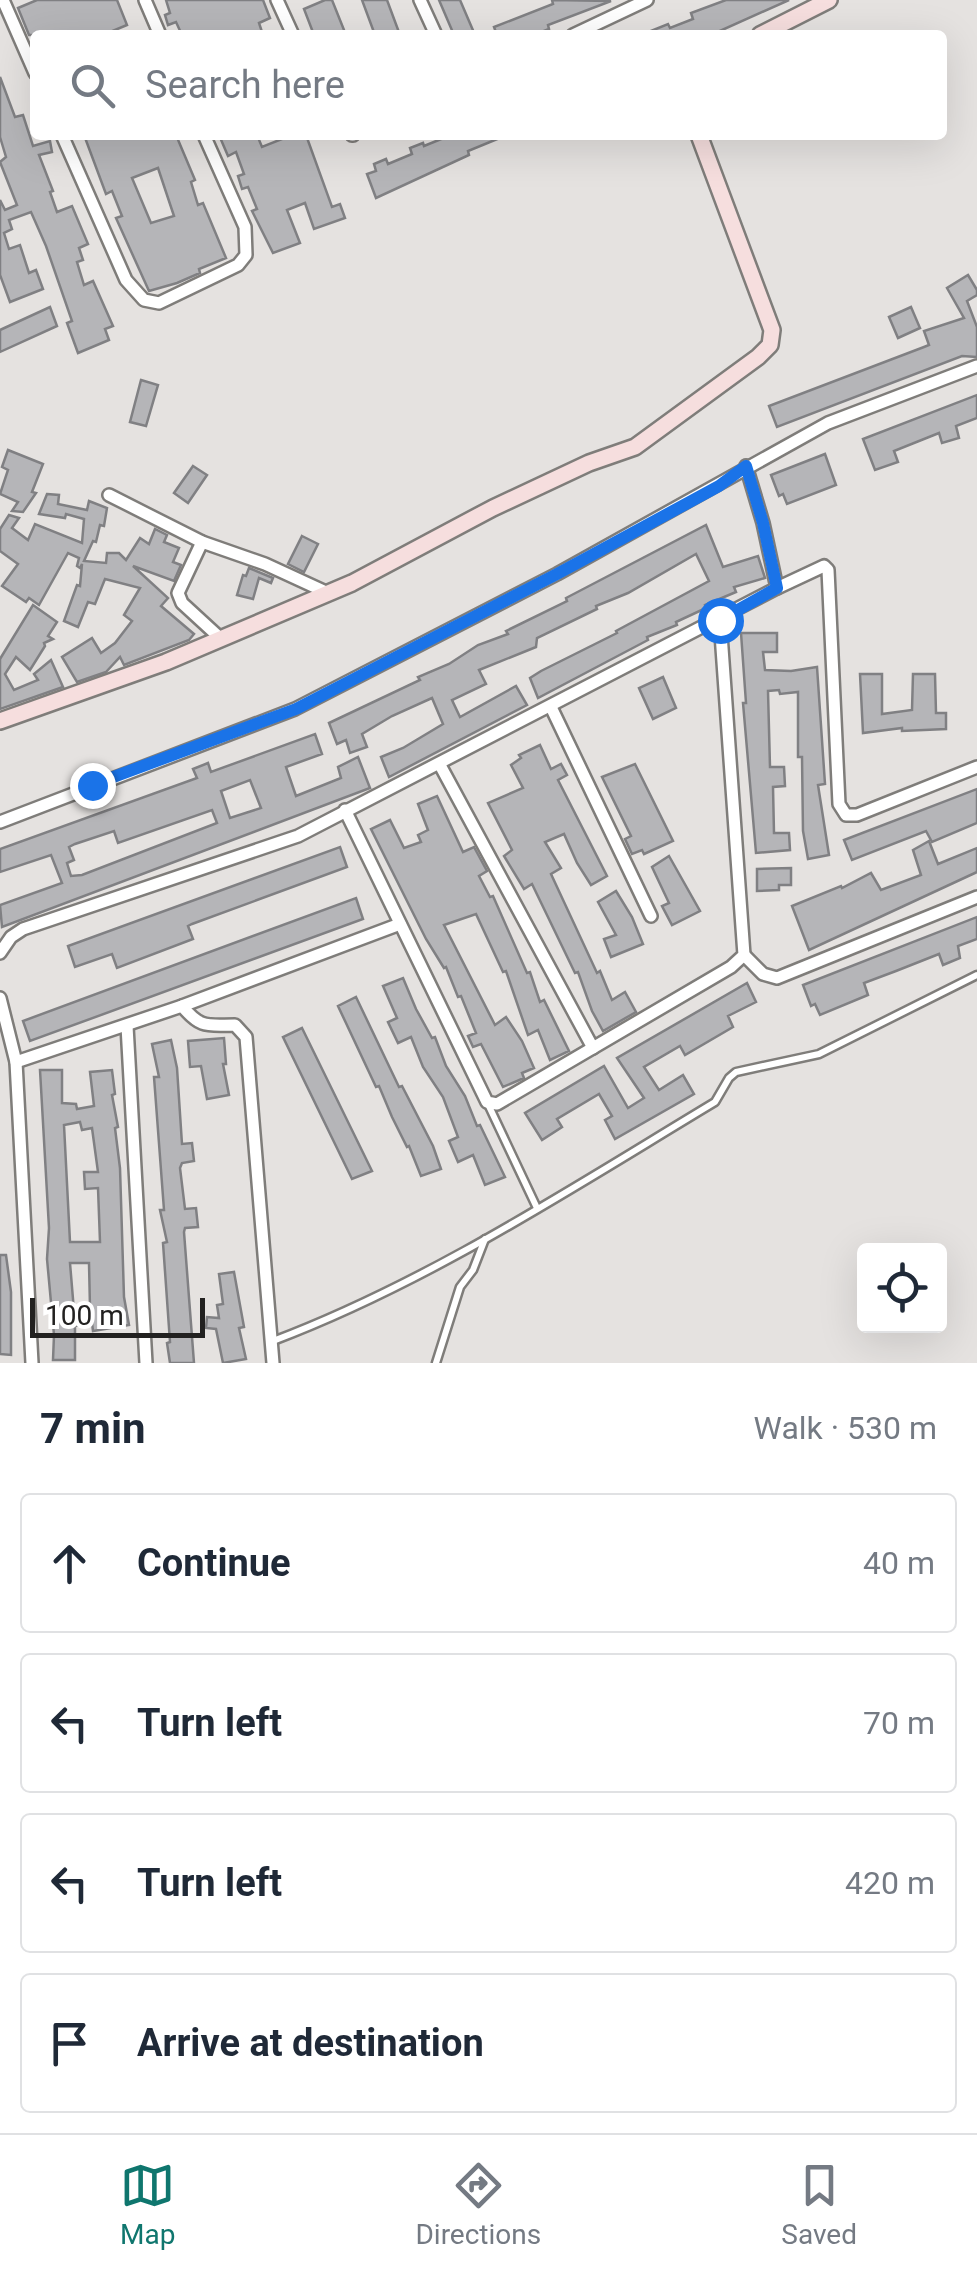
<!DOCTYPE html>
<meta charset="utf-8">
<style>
:root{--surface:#fff;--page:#f2f2f3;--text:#1f2937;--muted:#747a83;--line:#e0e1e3;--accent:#0f766e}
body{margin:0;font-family:Roboto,sans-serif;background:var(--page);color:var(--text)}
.controls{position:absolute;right:30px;bottom:30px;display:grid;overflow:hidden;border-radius:10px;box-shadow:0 10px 40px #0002}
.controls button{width:90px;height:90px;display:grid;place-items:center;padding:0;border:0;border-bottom:2px solid var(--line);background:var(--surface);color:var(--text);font:50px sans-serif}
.scale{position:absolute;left:30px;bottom:25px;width:175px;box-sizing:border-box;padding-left:10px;border:5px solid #222120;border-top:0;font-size:28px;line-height:35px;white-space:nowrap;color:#222120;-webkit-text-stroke:8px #fff;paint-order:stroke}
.stop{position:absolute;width:30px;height:30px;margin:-22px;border:8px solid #1a73e8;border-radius:50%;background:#fff}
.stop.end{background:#1a73e8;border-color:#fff;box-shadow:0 2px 10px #0008}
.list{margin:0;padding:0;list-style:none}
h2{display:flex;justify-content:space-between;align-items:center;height:130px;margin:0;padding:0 40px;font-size:42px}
h2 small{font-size:32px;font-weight:400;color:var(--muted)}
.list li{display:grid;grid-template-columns:65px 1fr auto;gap:30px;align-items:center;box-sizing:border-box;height:140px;margin:0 20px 20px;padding:0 20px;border:2px solid var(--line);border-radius:10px}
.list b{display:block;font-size:38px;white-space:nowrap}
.list em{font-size:32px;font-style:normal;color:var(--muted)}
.icon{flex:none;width:55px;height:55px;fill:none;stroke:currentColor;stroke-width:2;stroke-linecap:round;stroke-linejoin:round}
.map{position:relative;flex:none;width:977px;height:1363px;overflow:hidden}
.search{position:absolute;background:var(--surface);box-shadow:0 10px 40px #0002;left:30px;right:30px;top:30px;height:110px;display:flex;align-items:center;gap:25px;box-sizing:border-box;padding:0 35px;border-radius:10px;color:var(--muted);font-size:38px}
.sheet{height:770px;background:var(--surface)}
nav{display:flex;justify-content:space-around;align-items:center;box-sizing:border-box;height:140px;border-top:2px solid var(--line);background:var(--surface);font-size:28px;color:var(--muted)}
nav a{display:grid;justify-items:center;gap:5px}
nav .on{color:var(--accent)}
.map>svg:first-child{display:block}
.building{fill:#b5b5b8;stroke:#808083;stroke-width:2.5;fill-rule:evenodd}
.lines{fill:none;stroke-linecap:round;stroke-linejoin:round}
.lane-casing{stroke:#7f7d7a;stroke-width:11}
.street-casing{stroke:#7f7d7a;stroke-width:16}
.secondary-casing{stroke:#7f7d7a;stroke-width:20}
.lane{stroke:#fff;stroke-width:6}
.street{stroke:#fff;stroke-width:11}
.secondary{stroke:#f6dede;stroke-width:15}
.route{stroke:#1a73e8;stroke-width:12}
</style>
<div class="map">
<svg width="977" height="1363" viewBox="0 0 977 1363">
<rect width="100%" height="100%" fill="#e5e2e0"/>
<g class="building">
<path d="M37,0H117L127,25L103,35H29L18,8Z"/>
<path d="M166,0H263L270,18L259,23L263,35H182L176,22L168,25L165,15L170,13Z"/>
<path d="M325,0H332L346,35H314L304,9Z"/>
<path d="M362,0H387L400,35H375Z"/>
<path d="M439,0H460L475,35H454Z"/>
<path d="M552,0L611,1L548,25L549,29L534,35H497L494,27L553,4Z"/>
<path d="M726,0H789L711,35H641L668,24L670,28L693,19L691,13Z"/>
<path d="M0,77L15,117L23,115L33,146L50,141L52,152L39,155L53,191L50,192L57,212L72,206L88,244L79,248L83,260L77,262L84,285L93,281L113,326L105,329L109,340L78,353L67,323L72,321L46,246L31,212L9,220L12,229L4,233L9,249L20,245L29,273L36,270L43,289L10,302L0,275V200L5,210L17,205L0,162L6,157L0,137Z"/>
<path d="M84,135H176L195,180L191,182L198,205L203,203L226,258L199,269L200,273L177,283L149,291L116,218L122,216L112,191L106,194ZM158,168L174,216L151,223L132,178Z"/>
<path d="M219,135H257L262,147L292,135H306L332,207L340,204L345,218L314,229L305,203L287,210L300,243L273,253L252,211L257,209L248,187L242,189L238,176L244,174L236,152L228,156Z"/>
<path d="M451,135H507L468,151L469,155L376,198L367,174L376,171L374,164L386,159L388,164L412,154L410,148L423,143L424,146Z"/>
<path d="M968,275L977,290V295L967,301L977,327V357L962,356L777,427L769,406L924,347L929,345L924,331L964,318L947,288Z"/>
<path d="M50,307L57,326L0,352V330Z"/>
<path d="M911,307L920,328L898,338L889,317Z"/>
<path d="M141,380L158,385L146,426L130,422Z"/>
<path d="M977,395V418L956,426L959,438L942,443L939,433L894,451L898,462L875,470L863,439Z"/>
<path d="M8,450L43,464L32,492L36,493L23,512L12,511L18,502L0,494L8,470L2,467Z"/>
<path d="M825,454L836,485L787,504L783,494L779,496L771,475Z"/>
<path d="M193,466L207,475L188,503L174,493Z"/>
<path d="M47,494L59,495L58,504L87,510L89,501L107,508L104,526L100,525L96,542L93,541L84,561L106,563L107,553H119L126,560L140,538L149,544L155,529L167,535L164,542L179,548L173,562L181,565L174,581L133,566L168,598L161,606L194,634L189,640L124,665L120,657L106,672L77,682L62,657L92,638L101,653L115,643L132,621L124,615L140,588L105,579L95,604L88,602L78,627L64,621L77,585L80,586L82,564L80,568L77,566L79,558L68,553L39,605L29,598L26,602L2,586L18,564L0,551V529L9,515L19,518L12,528L28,540L35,524L82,543L84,519L66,514L65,518L39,514Z"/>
<path d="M706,525L723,567L758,556L765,578L734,587L736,592L705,605L706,608L676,622L677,625L647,637L648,640L538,698L530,678L541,671L617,633L616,631L709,581L696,554L628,593L596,606L597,609L537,638L536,647L479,670L486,684L452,700L460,717L516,686L527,705L389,777L381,757L403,748L443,724L432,698L392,716L362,734L367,747L350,753L346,740L337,744L329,723L420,680L418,677L449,664L478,645L508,634L506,631L567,601L566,598Z"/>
<path d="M302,536L318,544L304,572L288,564Z"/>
<path d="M249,568L273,578L271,583L259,578L253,599L237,595L243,575L246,576Z"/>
<path d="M33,605L57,622L48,636L53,639L44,643L45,646L30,670L16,657L5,674L14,690L38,680L34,674L51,660L63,687L0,709V659Z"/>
<path d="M741,633H777V652H763L765,670L791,671L817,667L825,784L818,785L829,855L808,859L803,831L802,757H798V692L780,694L779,690L768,691L770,767H784L785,786L773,787L774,833H789L790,850L756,853L743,703H746Z"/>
<path d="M860,674H882V714L912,710L913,674H935L936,713H946V729L902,731V728L863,733Z"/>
<path d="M663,677L676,708L653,719L639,688Z"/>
<path d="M315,734L322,754L286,767L296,796L341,778L338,767L358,757L370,788L2,927L0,905L62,883L51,855L0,872V849L197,778L193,769L208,763L211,772ZM250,780L261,808L230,818L221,791ZM212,810L217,823L82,875L71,876L67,863L74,860L69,847L75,844L114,831L118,843Z"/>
<path d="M540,745L551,769L561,764L567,775L558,780L607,876L591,885L577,863L564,834L545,842L561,868L551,874L597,973L600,971L612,1000L625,992L636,1012L603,1031L592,1011L578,972L575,973L532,884L524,889L504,856L512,850L488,803L523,788L511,765L521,758L519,755Z"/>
<path d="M635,764L673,841L644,854L642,850L632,854L625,839L631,836L602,777Z"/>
<path d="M977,789V823L932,842L926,831L852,860L844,840Z"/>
<path d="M437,796L463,852L474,847L487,871L479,876L490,897L493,896L527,973L530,972L540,1002L544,1000L569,1051L550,1060L538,1030L528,1035L506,971L503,972L476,914L444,925L495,1025L506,1017L522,1041L534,1068L522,1073L524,1078L503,1087L481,1044L473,1047L468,1036L476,1033L461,996L458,997L446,967L444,968L426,939L371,829L390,820L404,848L421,842L418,835L428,830L418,804Z"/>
<path d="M929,841L938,864L977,848V872L809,950L792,906L841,886L842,888L871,873L881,890L921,875L913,850Z"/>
<path d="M340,847L347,867L192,924L188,926L193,939L117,968L112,954L75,967L68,946Z"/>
<path d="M669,856L700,911L672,925L662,906L669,903L652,867Z"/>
<path d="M791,868V885H779V890L757,891V869Z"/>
<path d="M616,891L632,917L643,944L611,957L604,939L616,935L598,902Z"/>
<path d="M356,898L363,919L30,1041L23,1021Z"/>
<path d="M977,917V939L958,946L960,958L943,965L939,954L896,971L864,983L868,995L820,1015L815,1004L811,1006L803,985Z"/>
<path d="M403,978L416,1009L432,1038L435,1037L446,1066L465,1096L477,1126L480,1125L505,1177L485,1185L473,1155L458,1162L449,1141L458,1137L443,1097L423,1067L411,1037L398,1043L388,1022L397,1018L383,986Z"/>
<path d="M747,983L756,1002L728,1016L733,1027L685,1055L680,1046L644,1067L659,1090L683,1075L694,1094L615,1139L605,1120L612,1116L599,1094L557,1119L562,1127L542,1140L525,1113L604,1066L628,1108L644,1098L617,1058Z"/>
<path d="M356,997L399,1087L402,1086L433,1146L441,1169L421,1176L409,1146L407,1147L392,1117L379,1086L376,1087L338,1006Z"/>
<path d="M302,1028L372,1171L352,1179L283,1037Z"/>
<path d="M224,1038L226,1064H223L229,1095L207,1099L201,1066L190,1067L188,1041Z"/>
<path d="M171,1040L177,1068L182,1144L192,1143L194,1161L182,1163L180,1168L185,1209L196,1208L198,1227L185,1228L184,1232L194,1363H170L167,1343L170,1342L163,1243L167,1242L160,1210H164L154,1077H159L152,1044Z"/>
<path d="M40,1070H62V1103L76,1104L77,1109L94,1106L90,1072L112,1070L115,1094L112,1095L118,1127L115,1128L120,1168L124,1297L129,1325L93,1331L92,1323L75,1326V1360H53L54,1335L47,1259L49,1228ZM80,1122L82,1130L92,1128L98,1172H84L85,1189L98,1188L100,1242H70L64,1125ZM70,1263H89L90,1308L74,1311Z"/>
<path d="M0,1255H6L11,1292V1355L0,1354Z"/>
<path d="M234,1272L244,1327L239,1328L246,1359L223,1363L216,1329L206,1328L207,1317L219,1318L217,1305L223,1304L219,1274Z"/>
</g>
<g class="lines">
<g class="lane-casing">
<g id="lane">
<path d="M487,1102L537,1208"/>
<path d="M273,1341C429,1282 572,1188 715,1102L729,1078L736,1072L819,1054L977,975"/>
<path d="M436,1363L460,1287L473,1270L485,1239"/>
</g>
</g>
<g class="street-casing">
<g id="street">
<path d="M3,0L35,73"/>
<path d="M145,0L160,35"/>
<path d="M277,0L293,35"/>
<path d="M420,0L436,35"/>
<path d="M573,35L647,0"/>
<path d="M62,135L126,280L144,300L159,303L238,265L246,255L245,227L204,135"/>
<path d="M352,135H353"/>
<path d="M109,495L202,542L265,564L328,593"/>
<path d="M202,542L178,593L182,603L219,637"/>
<path d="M777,588L824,566L828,570L839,804L846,815H857L977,767"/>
<path d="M551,707L651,916"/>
<path d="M440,765L593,1048"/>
<path d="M345,810L487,1102L497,1104L731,967L744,955L720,620"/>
<path d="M0,822L295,709L557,574L828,423L977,366"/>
<path d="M0,953L11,937L23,929L298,836L777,588L763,523L746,466"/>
<path d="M744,955L763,974L777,978L977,897"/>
<path d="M0,998L16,1062L32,1363"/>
<path d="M182,1006C201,1029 207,1025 235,1025L246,1037L273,1363"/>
<path d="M127,1026L146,1363"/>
<path d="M16,1062L182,1006L400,924"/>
</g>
</g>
<g class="secondary-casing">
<g id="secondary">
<path d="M760,35L829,0"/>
<path d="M0,721L166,662L352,583L493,508L589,463L635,447L758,357L770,345L772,330L699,135"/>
</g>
</g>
<use href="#lane" class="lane"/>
<use href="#street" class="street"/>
<use href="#secondary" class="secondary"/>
</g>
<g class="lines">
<path class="route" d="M92,785L296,709L557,574L719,486L746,466L763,523L777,588L720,620"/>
</g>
</svg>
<div class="controls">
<button><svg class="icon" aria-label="locate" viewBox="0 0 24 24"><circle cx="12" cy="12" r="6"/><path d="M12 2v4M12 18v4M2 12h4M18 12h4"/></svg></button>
</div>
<div class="scale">100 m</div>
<div class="stop" style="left:720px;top:620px"></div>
<div class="stop end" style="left:92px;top:785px"></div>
<div class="search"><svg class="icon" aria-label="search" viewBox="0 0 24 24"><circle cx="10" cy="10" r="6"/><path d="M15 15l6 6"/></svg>Search here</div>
</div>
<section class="sheet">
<h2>7 min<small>Walk · 530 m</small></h2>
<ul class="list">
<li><svg class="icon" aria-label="ahead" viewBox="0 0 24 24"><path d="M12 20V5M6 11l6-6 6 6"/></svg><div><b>Continue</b></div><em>40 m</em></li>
<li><svg class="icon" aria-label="left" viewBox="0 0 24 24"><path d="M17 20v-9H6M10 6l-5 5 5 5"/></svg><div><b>Turn left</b></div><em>70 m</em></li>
<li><svg class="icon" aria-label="left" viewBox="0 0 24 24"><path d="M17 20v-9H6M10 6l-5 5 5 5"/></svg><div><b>Turn left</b></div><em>420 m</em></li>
<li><svg class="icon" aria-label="arrive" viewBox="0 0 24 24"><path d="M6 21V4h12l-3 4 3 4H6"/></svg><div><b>Arrive at destination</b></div></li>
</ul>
</section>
<nav>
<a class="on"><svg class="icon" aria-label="map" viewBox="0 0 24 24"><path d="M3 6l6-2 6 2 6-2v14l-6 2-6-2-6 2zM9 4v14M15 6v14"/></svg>Map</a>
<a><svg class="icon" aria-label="directions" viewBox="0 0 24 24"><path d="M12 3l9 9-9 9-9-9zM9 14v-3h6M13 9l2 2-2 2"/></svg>Directions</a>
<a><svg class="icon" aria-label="saved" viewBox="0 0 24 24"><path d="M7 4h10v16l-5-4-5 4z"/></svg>Saved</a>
</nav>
